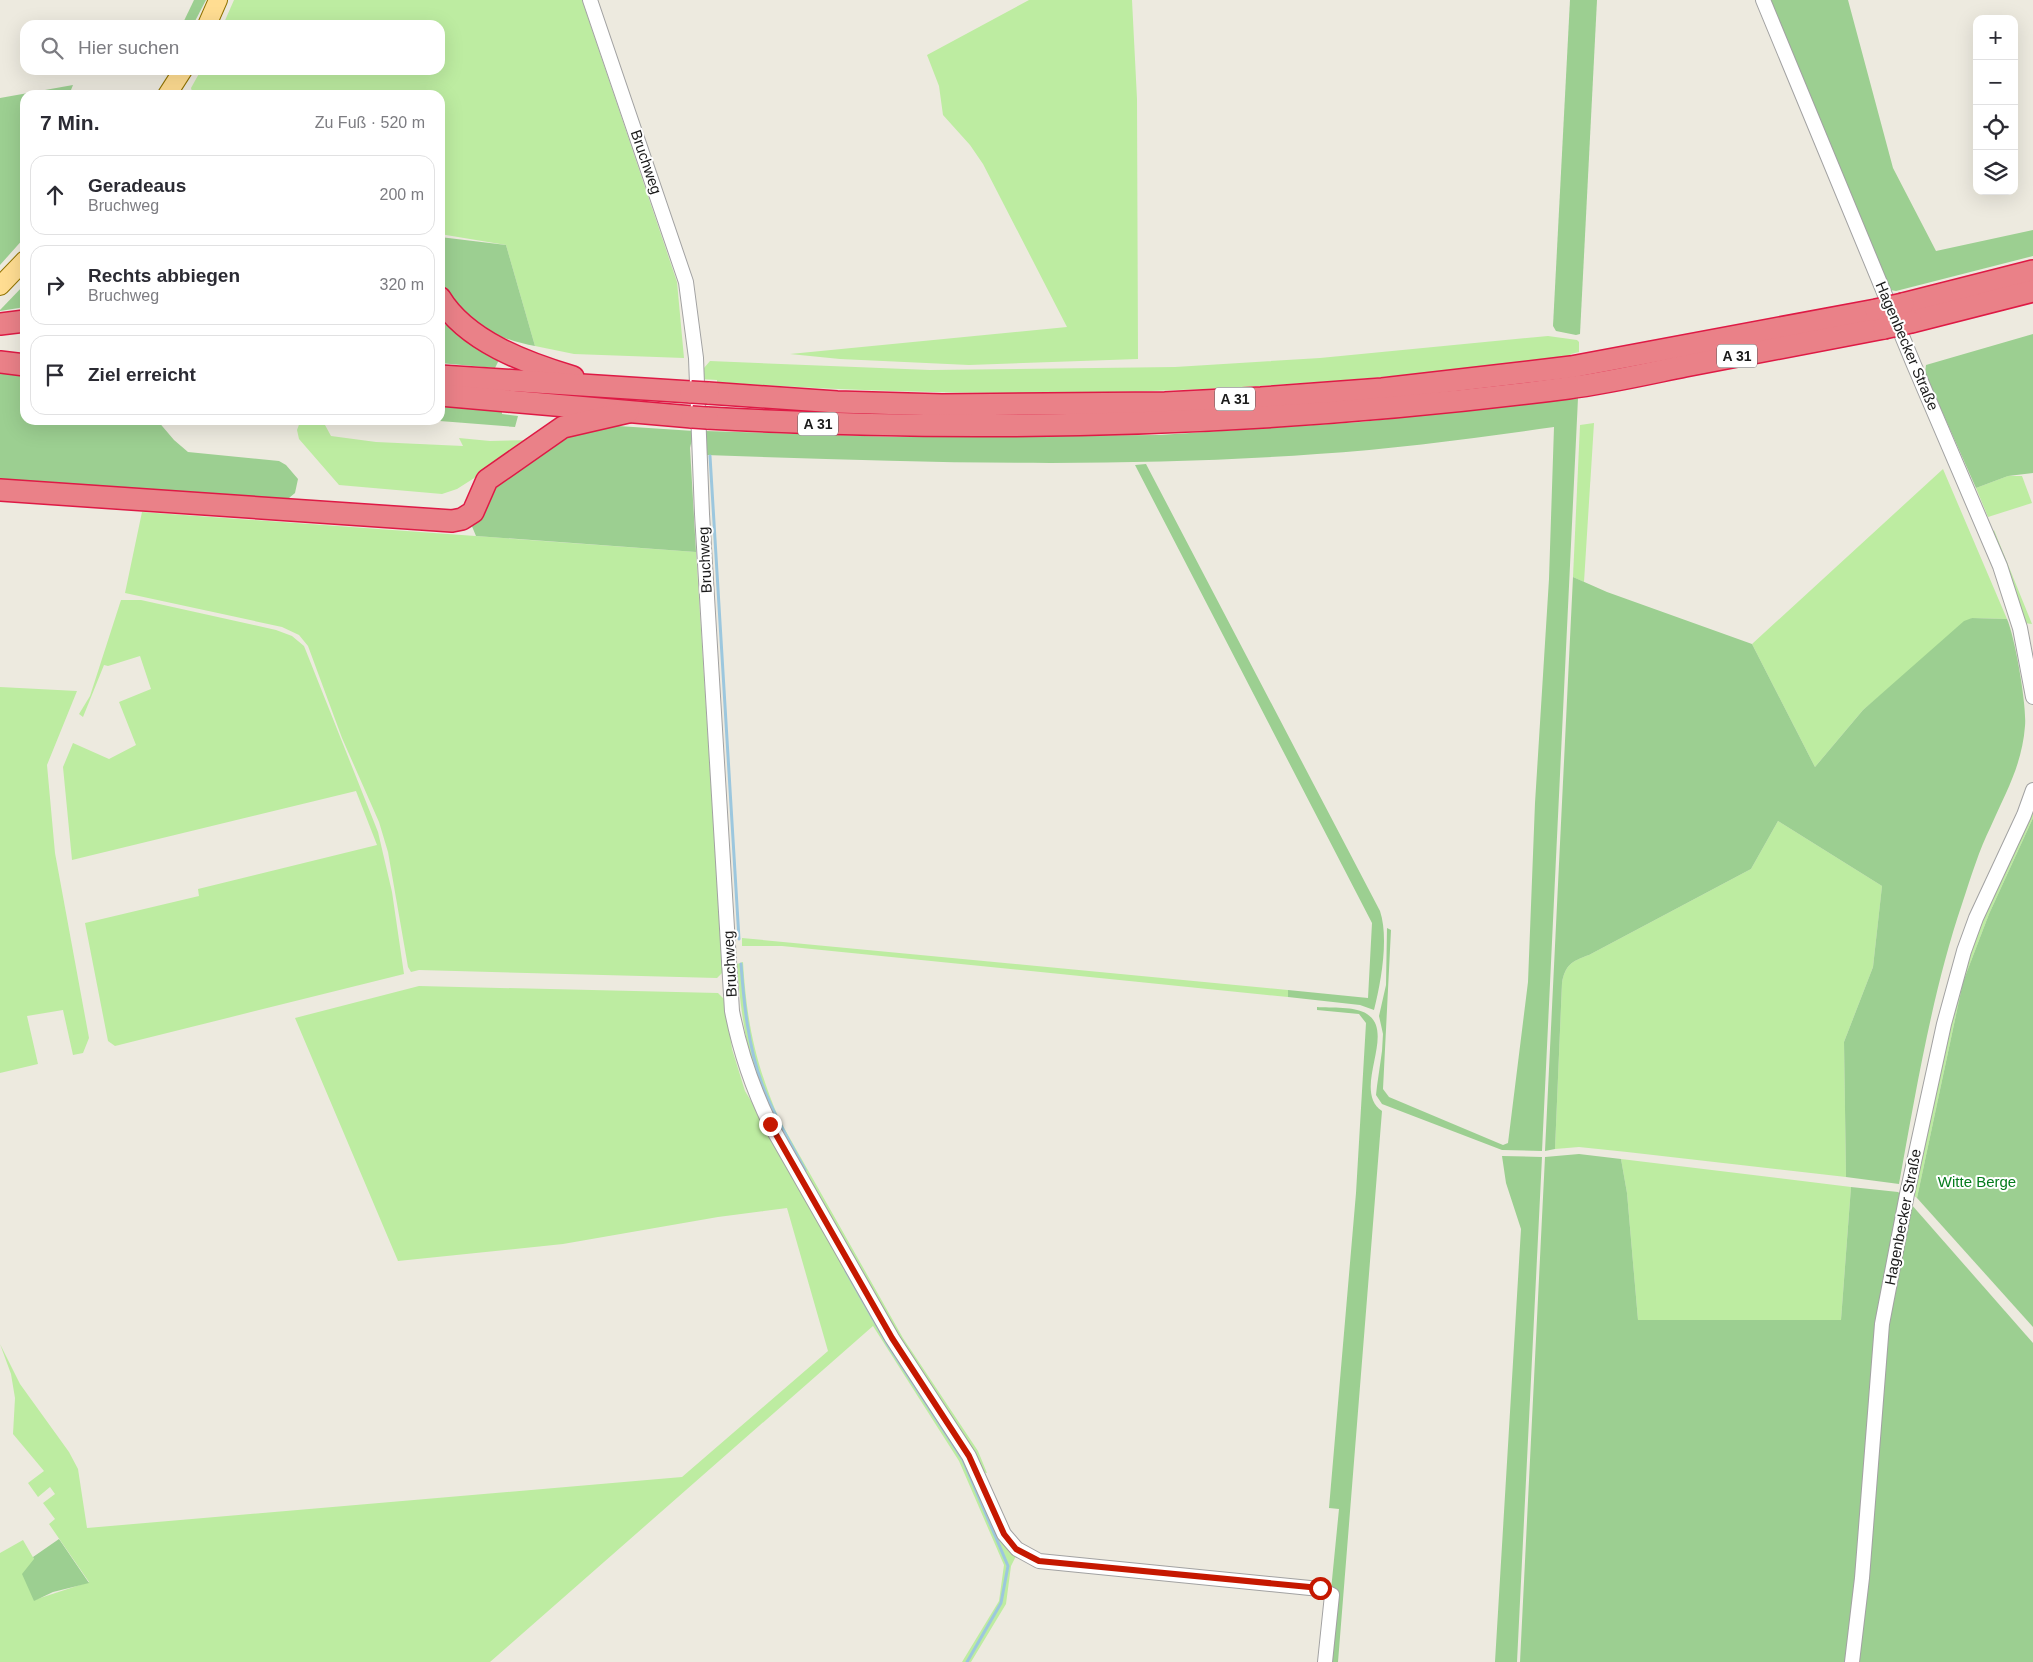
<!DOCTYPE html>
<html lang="de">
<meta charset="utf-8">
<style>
:root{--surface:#fff;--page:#f7f7f7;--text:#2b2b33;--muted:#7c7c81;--line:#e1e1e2}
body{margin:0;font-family:Arial,sans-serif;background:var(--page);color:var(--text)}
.controls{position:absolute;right:15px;top:15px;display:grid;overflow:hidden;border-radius:10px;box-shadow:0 5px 20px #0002}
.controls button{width:45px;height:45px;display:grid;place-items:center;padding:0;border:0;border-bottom:1px solid var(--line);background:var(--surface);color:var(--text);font:25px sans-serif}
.stop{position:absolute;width:15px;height:15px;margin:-11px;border:4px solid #c51800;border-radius:50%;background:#fff}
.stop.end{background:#c51800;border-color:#fff;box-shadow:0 1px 5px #0008}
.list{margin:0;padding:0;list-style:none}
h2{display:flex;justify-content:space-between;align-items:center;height:65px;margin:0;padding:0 20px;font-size:21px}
h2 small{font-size:16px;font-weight:400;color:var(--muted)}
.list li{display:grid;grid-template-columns:32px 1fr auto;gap:15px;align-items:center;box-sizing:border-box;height:80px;margin:0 10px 10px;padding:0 10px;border:1px solid var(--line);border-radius:15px}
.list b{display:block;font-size:19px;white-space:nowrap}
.list p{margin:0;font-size:16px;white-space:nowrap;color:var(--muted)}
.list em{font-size:16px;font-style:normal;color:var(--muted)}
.icon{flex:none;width:28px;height:28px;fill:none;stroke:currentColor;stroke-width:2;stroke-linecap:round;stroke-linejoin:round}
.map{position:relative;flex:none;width:2033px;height:1662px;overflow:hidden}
.search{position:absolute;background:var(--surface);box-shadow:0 5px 20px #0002;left:20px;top:20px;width:425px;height:55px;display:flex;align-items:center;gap:12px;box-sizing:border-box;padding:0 18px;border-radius:15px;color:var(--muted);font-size:19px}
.panel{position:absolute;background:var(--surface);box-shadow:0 5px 20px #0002;left:20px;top:90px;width:425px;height:335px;border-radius:15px}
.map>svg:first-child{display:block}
.grass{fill:#bdeca1}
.forest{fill:#9ccf91}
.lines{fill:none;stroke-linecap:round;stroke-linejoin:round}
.stream{stroke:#9cc7de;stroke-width:3}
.minor-casing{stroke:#a2a2a2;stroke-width:16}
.major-casing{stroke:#917300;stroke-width:20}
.highway-casing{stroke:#de1a45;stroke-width:24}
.minor{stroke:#fff;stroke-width:14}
.major{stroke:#ffdd92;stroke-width:18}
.highway{stroke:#ea8188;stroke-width:21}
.highway-bridge-casing{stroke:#de1a45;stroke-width:24;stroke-linecap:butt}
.highway-bridge{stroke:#ea8188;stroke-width:21}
.route{stroke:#c51800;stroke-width:6}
.labels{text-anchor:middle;stroke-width:4;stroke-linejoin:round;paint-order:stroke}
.shield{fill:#fff;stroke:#5f5f5f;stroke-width:1}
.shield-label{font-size:14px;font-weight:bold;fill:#1b1b1b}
.street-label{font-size:15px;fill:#1b1b1b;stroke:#fff}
.park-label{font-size:15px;fill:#057c1d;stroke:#fff}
</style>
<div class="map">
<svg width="2033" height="1662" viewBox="0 0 2033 1662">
<rect width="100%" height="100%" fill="#edeadf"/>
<g class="grass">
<path d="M234,0H582L677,282L684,358L574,354L535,346L506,245L440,234V95H193L191,88L201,70H440V25H223Z"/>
<path d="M1029,0H1132L1137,99L1138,359L969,365L840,359L790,354L1067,327L983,164L970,145L943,115L939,86L927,55Z"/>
<path d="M1548,336L1577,340L1579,342V352L1571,354L1570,356C1287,394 1003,403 717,382V380L701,379L698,375L710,361L930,370L1175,367L1320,358Z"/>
<path d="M300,422L325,425L331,436L376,442L463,446L459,438L490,441L534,440L457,489L442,494L339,485L299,439L297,430Z"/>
<path d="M1594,423L1584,582L1573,577L1580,425Z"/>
<path d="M1943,469L2007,619L1972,618L1863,710L1815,767L1752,644Z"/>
<path d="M2008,476H2022L2032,503L1988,517L1976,488Z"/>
<path d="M142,512L696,552L723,972L717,978L419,970L411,972L408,967L388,852L379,822L342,738L308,646L299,635L282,627L125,593Z"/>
<path d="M1994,530L2032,624L2024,623L1992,533Z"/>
<path d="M121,600H141L276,630L292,636L304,646L378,832L392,892L404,974L115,1046L108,1041L85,923L199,896L198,889L377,845L356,791L72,860L63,767L73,743L109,759L136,745L119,702L151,689L140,656L108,666L104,665L83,717L79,714L90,696Z"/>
<path d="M0,687L77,691L47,765L55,853L89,1038L83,1053L73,1055L63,1010L27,1016L38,1064L0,1073Z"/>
<path d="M2033,805V818L1989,914L1963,982L1917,1198L1913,1195L1916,1170L1968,952Z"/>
<path d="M1778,821L1882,886L1873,967L1844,1042L1846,1177L1627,1152L1579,1147L1555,1149L1562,983C1565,965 1572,961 1589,955L1751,869Z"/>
<path d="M742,938L1288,990V997L782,946H742Z"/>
<path d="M743,962C747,1024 755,1062 779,1119L903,1338L978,1451L987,1473L981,1472C927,1386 875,1300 826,1213C802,1171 772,1129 757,1083C745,1043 740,1005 737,964Z"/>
<path d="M419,986L718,993L725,1000L732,1049L745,1091L965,1457L1016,1556L1011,1566L1006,1604L971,1662H962L999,1601L1004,1565L959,1461L873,1326L490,1662H0V1553L23,1540L34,1559V1600L89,1582L49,1524L55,1519L43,1503L55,1494L50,1487L38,1497L28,1483L44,1471L13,1434L15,1398L11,1374L0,1344L20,1384L69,1452L78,1469L87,1528L682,1477L828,1351L787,1208L718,1217L563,1244L398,1261L295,1018Z"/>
<path d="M1621,1159L1851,1187L1841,1320H1638L1627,1193Z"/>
</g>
<g class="forest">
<path d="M194,0H206L193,25H182Z"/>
<path d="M1570,0H1597L1580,334L1576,335L1556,331L1553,326Z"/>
<path d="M1770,0H1848L1893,168L1936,251L2033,230V256L1896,291L1890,290Z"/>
<path d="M73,85L69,95H25V237L0,265V98Z"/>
<path d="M440,237L506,245L535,346C499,340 456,320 441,284C437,275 440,249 440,237Z"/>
<path d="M25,284V307L0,311V310Z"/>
<path d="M440,323L456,328L501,356L495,368L440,363Z"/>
<path d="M2033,334V473L2008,476L1976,488L1925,373L1926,365Z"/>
<path d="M0,366L25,370V420H157L174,440L188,452L279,461L286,465L298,479L295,493L283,503L0,483Z"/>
<path d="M1578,398L1542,1151L1502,1150L1382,1104L1376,1095L1377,1086L1382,1051L1383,1034L1379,1016L1386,985L1387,928L1391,930L1383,1089L1389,1097L1503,1145L1508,1143L1528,982L1535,803L1549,579L1554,427C1476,438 1396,449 1317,454C1113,469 909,462 706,455L705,431L895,437L1159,435L1361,422Z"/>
<path d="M440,406L502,411V414L518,416L515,427L427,420H440Z"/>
<path d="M603,425L694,431L690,448L696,552L476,536L471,524L487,487L568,433Z"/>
<path d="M1146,464L1380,911C1389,938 1381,982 1374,1010L1360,1005L1288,997V990L1368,998L1372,923L1135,465Z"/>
<path d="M1573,577L1607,592L1752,644L1815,767L1863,710L1964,621L1972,618L2007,619C2015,637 2027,706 2025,726C2022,765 2006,792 1991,826C1979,850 1971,877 1962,904C1932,993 1916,1091 1899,1184L1846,1177L1844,1042L1873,967L1882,886L1778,821L1751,869L1589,955C1572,961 1565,965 1562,983L1555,1149L1545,1151Z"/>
<path d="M2033,818V1327L1917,1198L1963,982L1989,914Z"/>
<path d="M1317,1007C1331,1008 1355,1006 1367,1014C1397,1033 1351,1090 1382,1111L1338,1662H1331V1590L1339,1509L1329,1508L1356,1193L1366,1023L1359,1014L1317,1010Z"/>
<path d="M1579,1154L1621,1159L1627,1193L1638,1320H1841L1851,1187L1898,1192L1902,1195L1848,1662H1520L1545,1157Z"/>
<path d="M1502,1156L1542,1157L1517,1662H1495L1521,1229L1506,1183Z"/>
<path d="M1911,1204L2033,1343V1662H1856L1886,1327Z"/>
<path d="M59,1539L89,1583L53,1592L34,1601L22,1574L34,1559L33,1557Z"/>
</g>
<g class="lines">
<g class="stream">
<path d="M710,456L739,939"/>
<path d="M741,964C744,1005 748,1045 762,1084C773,1114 790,1142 805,1170"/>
<path d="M846,1271L888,1345L963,1460L1008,1566L1001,1603L967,1662"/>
</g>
<g class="minor-casing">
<g id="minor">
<path d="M590,0L686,282L696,358L702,514L732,1011C740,1052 752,1087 770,1124L892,1338L969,1456L1004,1534L1017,1549L1039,1561L1320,1589L1332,1595L1325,1662"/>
<path d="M1763,0L1914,365L2000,566L2020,628L2033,697"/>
<path d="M1852,1662L1862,1578L1882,1324L1907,1194L1944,1024L1964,951L1976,918L2024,815L2033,790"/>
</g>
</g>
<g class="major-casing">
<g id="major">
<path d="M207,25L218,0"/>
<path d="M167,95L183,70"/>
<path d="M0,286L25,260"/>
</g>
</g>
<g class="highway-casing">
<g id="highway">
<path d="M440,298C466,341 526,363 573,377"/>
<path d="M1903,304L2033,271"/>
<path d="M1911,322L2033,291"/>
<path d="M0,324L25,321"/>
<path d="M0,362L25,365"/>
<path d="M440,376L691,392"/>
<path d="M708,393L837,402L942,405L1165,403L1261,398L1382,389L1571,367L1876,310"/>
<path d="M440,395L692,417"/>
<path d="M707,418C995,434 1282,425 1568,388C1607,383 1646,374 1685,366C1751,354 1817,341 1884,328"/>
<path d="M0,490L452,521L462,519L473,512L487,480L563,427L628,412"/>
</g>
</g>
<use href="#minor" class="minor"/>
<use href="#major" class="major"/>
<use href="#highway" class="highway"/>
<g class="highway-bridge-casing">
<g id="highway-bridge">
<path d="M1876,310L1903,304"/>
<path d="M1884,328L1911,322"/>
<path d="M691,392L708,393"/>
<path d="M692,417L707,418"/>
</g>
</g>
<use href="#highway-bridge" class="highway-bridge"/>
</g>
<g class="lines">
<path class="route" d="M770,1124L892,1338L969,1456L1004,1534L1016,1549L1039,1561L1320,1588"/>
</g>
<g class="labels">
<g class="shield">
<rect x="1717" y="344.5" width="40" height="23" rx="4"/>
<rect x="1215" y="387.5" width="40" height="23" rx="4"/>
<rect x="798" y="412.5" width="40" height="23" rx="4"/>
</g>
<g class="shield-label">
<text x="1737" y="361">A 31</text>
<text x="1235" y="404">A 31</text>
<text x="818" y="429">A 31</text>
</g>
<g class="street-label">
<text transform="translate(646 162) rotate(71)" y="5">Bruchweg</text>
<text transform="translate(1907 346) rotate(67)" y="5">Hagenbecker Straße</text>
<text transform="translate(705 560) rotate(-93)" y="5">Bruchweg</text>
<text transform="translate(730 964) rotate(-93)" y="5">Bruchweg</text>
<text transform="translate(1903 1217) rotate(-79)" y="5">Hagenbecker Straße</text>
</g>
<g class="park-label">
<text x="1977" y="1187">Witte Berge</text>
</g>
</g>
</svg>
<div class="controls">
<button>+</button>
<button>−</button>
<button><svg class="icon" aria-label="locate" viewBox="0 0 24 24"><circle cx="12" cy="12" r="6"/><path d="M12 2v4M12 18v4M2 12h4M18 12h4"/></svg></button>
<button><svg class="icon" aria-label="layers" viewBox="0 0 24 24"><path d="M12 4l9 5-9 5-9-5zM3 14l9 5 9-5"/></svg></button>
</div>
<div class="stop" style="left:1320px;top:1588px"></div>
<div class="stop end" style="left:770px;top:1124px"></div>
<div class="search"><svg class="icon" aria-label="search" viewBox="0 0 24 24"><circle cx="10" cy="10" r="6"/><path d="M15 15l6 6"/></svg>Hier suchen</div>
<section class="panel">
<h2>7 Min.<small>Zu Fuß · 520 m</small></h2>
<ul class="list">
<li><svg class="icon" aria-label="ahead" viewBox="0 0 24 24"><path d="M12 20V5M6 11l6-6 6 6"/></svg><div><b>Geradeaus</b><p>Bruchweg</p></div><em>200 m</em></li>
<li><svg class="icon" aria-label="right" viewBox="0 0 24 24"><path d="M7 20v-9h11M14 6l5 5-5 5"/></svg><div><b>Rechts abbiegen</b><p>Bruchweg</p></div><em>320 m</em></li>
<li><svg class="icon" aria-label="arrive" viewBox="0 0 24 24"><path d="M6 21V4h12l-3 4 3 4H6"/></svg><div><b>Ziel erreicht</b></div></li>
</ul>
</section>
</div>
